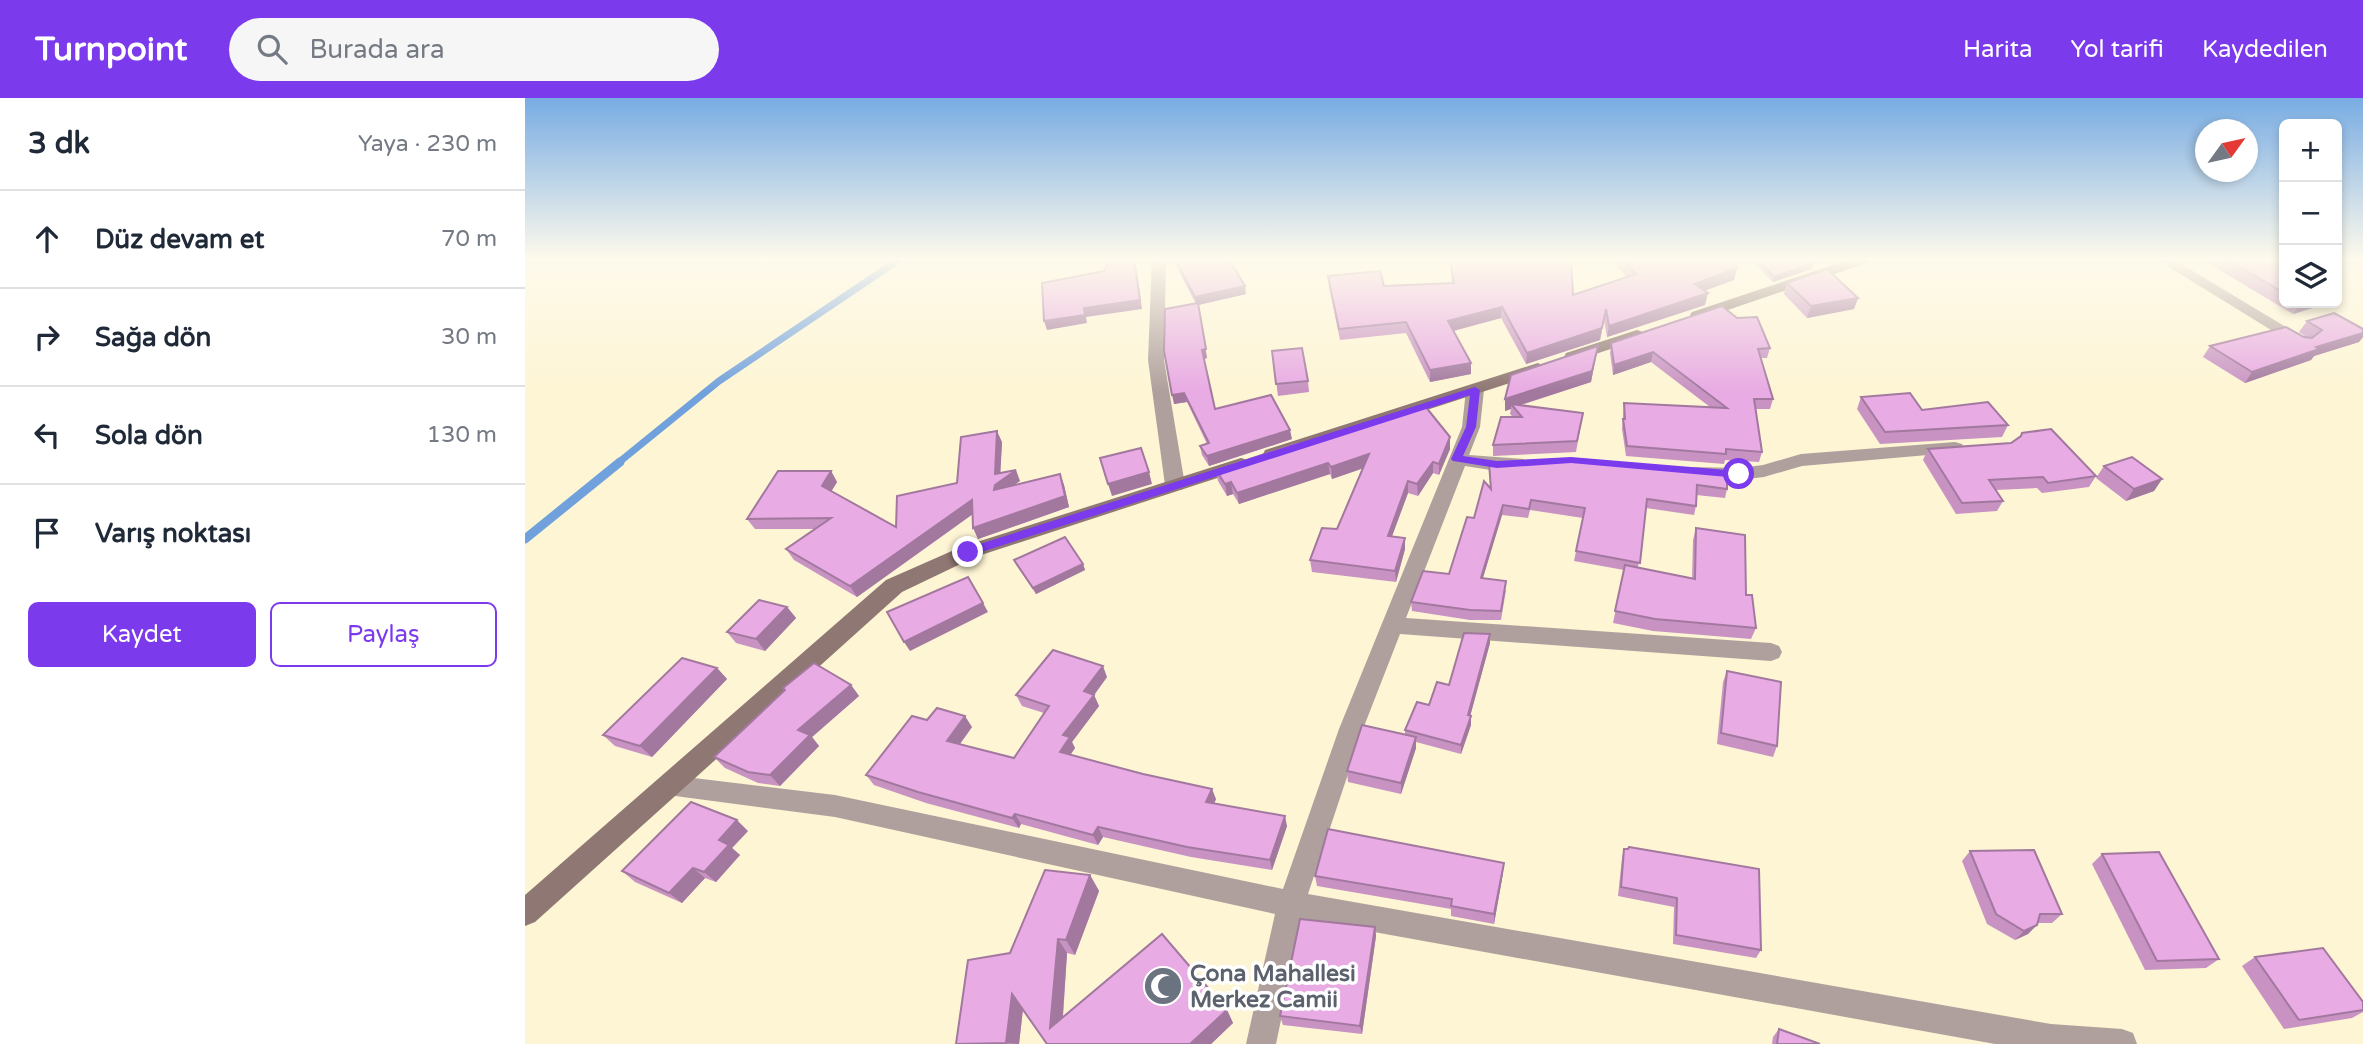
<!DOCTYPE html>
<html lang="tr">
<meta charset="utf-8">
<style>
:root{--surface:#fff;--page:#f6f6f7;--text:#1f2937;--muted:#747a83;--line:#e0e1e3;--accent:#7c3aed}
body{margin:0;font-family:"Varela Round",sans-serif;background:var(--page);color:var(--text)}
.controls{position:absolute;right:21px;top:21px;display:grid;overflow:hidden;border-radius:10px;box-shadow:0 4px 10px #0003}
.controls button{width:63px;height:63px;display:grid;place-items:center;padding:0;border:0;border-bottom:2px solid var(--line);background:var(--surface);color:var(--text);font:35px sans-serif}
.compass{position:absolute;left:1670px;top:21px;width:63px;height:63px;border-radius:50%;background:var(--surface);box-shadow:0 4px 10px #0003;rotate:57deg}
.stop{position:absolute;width:21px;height:21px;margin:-16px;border:5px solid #7c3aed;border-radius:50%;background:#fff}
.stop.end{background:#7c3aed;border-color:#fff;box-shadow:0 2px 7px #0008}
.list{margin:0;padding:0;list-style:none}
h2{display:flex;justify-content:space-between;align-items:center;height:91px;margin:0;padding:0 28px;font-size:30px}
h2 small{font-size:23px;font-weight:400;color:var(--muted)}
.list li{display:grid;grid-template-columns:46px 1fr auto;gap:21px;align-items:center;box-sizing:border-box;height:98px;padding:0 28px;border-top:2px solid var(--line)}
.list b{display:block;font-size:26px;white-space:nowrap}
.list em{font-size:23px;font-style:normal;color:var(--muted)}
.actions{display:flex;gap:14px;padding:21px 28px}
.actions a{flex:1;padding:16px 0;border:2px solid var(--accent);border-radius:10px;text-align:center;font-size:24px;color:var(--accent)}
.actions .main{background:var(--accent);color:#fff}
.icon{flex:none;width:38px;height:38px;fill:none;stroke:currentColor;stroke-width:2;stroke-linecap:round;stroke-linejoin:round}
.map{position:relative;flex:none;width:1838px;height:946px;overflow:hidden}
header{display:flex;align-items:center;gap:42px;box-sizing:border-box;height:98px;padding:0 35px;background:var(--accent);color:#fff}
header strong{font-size:33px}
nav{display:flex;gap:38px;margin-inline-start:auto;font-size:24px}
.search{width:490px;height:63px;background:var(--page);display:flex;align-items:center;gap:18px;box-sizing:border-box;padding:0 24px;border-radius:38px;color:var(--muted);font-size:26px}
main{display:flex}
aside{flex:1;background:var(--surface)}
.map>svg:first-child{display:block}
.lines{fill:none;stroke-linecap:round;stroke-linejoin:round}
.stream-far1{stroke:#71a1dc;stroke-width:7}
.stream{stroke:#71a1dc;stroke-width:9}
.street{fill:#b0a09d;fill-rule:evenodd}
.secondary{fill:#8f7773;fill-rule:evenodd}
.wall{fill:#c893c3}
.shaded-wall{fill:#a2789f}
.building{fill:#e8abe3;stroke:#a2789f;stroke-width:2}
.route{fill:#7c3aed}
.labels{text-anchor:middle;stroke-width:7;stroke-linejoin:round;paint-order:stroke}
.near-worship-label{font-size:23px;font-weight:bold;fill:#5b616d;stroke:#fff;text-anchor:start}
</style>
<header>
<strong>Turnpoint</strong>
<div class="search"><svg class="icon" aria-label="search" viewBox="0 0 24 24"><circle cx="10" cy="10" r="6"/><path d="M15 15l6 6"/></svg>Burada ara</div>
<nav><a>Harita</a><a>Yol tarifi</a><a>Kaydedilen</a></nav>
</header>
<main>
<aside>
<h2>3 dk<small>Yaya · 230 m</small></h2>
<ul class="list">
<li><svg class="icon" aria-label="ahead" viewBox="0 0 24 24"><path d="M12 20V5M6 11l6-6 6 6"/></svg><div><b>Düz devam et</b></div><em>70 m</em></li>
<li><svg class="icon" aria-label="right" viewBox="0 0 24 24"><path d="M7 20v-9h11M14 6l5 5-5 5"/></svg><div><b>Sağa dön</b></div><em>30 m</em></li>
<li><svg class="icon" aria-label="left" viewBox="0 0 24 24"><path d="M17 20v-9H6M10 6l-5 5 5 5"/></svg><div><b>Sola dön</b></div><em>130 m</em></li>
<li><svg class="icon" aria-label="arrive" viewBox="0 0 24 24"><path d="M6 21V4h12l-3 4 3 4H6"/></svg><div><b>Varış noktası</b></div></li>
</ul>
<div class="actions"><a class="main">Kaydet</a><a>Paylaş</a></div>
</aside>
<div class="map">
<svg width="1838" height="946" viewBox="0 0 1838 946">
<rect width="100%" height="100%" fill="#fdf5d4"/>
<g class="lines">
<path class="stream-far1" d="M93,365L194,283L375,161"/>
<path class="stream" d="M0,441L95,364"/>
<g class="street">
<path d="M627,161H641L639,262L660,387L657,392H643L640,387L623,262Z"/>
<path d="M1631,161H1648L1786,244L1778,249L1772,248Z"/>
<path d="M950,287L959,292L955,329L944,357L999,361L1001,365L999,369L972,373L940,368L881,520L1246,545L1254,548L1257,554L1254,560L1246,563L875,536L838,631L783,796L1526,926L1597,931L1608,935L1612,946H1470L777,821L751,946H721L750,816L310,719L135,696L131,688L135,680L144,677L310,697L758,791L814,631L937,329L941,292Z"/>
<path d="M1430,344L1437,346L1439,350L1437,354L1277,368L1239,379L1214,382L1167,377L1164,373L1167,369L1214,370L1238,367L1276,356Z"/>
</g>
<g class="secondary">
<path d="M1326,161H1347L1345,164L1179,220H1167L1165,217L1167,214Z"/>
<path d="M1112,232L1118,234L1120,237L1118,240L1047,264L1039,259L1041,255Z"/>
<path d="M1013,265L1022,270L1019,274L754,360H740L738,356L740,352Z"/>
<path d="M716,360L723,362L725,366L723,370L450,459L377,494L10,824L0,828V797L361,482L436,449Z"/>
</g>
</g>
<g class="wall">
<path d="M649,161H701V164L721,196L673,207L682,260L679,261L690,311L767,341L684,368L677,357L675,348L682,346L662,304L649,306L671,206L650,166Z"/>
<path d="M925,161L1048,197L1102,179L1085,161H1208L1212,170L1209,182L1179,193L1180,207L1082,239L1079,222L1075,242L1001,266L976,220L929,233L946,276L905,284L881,235L815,242L804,189L803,178L859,188L927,185Z"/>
<path d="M1225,161H1284L1289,165L1287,171L1248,184Z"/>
<path d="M1676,161H1750L1759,166V205H1804L1768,216Z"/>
<path d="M1262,185L1333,200L1329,211L1282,220L1259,196Z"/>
<path d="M1782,223L1838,231V239L1834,244L1789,258L1786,262L1720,285L1678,259L1685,248L1779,239L1783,240L1774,234Z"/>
<path d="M1086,245L1245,250L1242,260H1236L1248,301L1245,311H1231L1237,354L1234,364L1200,362L1199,366L1101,358L1097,331L1099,305L1185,309L1126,264L1088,277L1085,255Z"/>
<path d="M1073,248L1066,284L996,307L1058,315L1051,354L968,358V347L988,319L985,316L986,311L980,313V301Z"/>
<path d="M747,253L783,283L784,294L753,298Z"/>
<path d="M1336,299L1397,312L1483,327L1477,339L1355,346L1332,311Z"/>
<path d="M1497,335L1571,378L1564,389L1517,395L1512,390L1471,392L1478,403L1472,413L1431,416L1398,362L1403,351L1486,345L1494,340Z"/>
<path d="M477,344L475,375L495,383L488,388L535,376L539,387L544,409L453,441L448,416L332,499L269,462L261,451L290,431H230L222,421L306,373L312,384L306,393L371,429L432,385Z"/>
<path d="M776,349L925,351L914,377L908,375L893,398L883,395L867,438L880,451L871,484L787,474L785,462L812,431L838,370L807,381L805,376L714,406L708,396L702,398L693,383L691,372Z"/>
<path d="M964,365L1202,391L1200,400L1171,397V408L1169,417L1121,410L1113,470L1167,481L1168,442L1171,430L1221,497L1231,530L1226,541L1128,533L1088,525L1099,472L1049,463L1058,420L1005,412L1003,420L977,417L958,480L981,492L976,522H945L887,513L886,504L924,476L949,420L965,390Z"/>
<path d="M1579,368L1637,381L1629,393L1601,403L1571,380Z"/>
<path d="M489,462L558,466L560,472L511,496L492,468Z"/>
<path d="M262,509L271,520L240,553L211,545L202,534Z"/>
<path d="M965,545L945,618H946V627L936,656L891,644V650L876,696L823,684L822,673L880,636V632Z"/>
<path d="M192,570L202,581L127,659L90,648L78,637Z"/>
<path d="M1202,573L1252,648L1248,659L1192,646L1198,584Z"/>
<path d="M582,579L569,597L574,608L547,644L550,650L545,657L691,701L689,706L762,728L747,772L666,759L578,739L573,747L496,726L494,730L401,705L349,687L341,677L402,622L447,629L435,646L489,660L519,615L497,608L491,597Z"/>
<path d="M326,587L334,598L287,639L294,648L255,688L233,685L200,670L189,659L259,592L258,590Z"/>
<path d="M223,733L207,750L215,757L191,784L180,780L157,805L110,784L97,773Z"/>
<path d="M1099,751L1236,852L1231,860L1148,846L1149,809L1093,798L1097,760Z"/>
<path d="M1445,753L1537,816L1527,825H1513L1503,836L1490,842L1462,826L1437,763Z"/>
<path d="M1577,756L1694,861L1681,870L1620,872L1567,766Z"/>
<path d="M520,772L565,777L574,793L550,857L542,855L538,920L637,836L702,912L708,925L686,946H522L498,912L494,946H431L443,862L485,855Z"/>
<path d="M978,775L969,826L926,818V811L792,788L790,778Z"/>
<path d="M850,829L851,838L837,936L758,927L755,918Z"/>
<path d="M1730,859L1838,904V914L1827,920L1759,931L1717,868Z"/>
<path d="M1254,931L1295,946H1247L1248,939Z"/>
</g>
<g class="shaded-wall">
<path d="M609,161H610L617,211L561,219L562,225L522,232L519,223L559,210Z"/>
<path d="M1289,165L1287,171L1248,184L1249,179Z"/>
<path d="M1212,170L1209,182L1167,197L1170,186Z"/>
<path d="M720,188L721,196L673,207L682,260L679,261L670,199Z"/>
<path d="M1183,195L1180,207L1082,239L1084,228Z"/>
<path d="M1333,200L1329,211L1282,220L1286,208Z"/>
<path d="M1776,205H1804L1768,216Z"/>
<path d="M977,209L976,220L923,234V223Z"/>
<path d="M1081,211L1075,242L1001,266L1002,255Z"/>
<path d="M1838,235V239L1834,244L1789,258L1786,262L1720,285L1727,274L1791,249Z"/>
<path d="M1073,248L1066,284L989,309L986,306V311L980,313V301Z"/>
<path d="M1128,254L1126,264L1088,277L1089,267Z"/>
<path d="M946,265V276L905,284V272Z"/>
<path d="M659,295L662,304L649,306L647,297Z"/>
<path d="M765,332L767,341L684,368L682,358Z"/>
<path d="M472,333L477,344L475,383L491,372L495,383L474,397L469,392Z"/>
<path d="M925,339V351L914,377V366Z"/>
<path d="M844,356L845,368L807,381L806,369Z"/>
<path d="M908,364V375L893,398L892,386Z"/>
<path d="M803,365L805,376L714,406L712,395Z"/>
<path d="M306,373L312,384L303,399L297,388Z"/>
<path d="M624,374L627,386L587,398L583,386Z"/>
<path d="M535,376L539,387L544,409L453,441L448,430Z"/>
<path d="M1637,381L1629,393L1601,403L1609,391Z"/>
<path d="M883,383V395L863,449V438Z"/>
<path d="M706,384L708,396L702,398L700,386Z"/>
<path d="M447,402L452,413L332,499L325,488Z"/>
<path d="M978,407L977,417L955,489L956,480Z"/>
<path d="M880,440V451L871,484L870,473Z"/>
<path d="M558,466L560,472L511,496L508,490Z"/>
<path d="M458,505L463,514L385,553L379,544Z"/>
<path d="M262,509L271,520L240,553L231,541Z"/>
<path d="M965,536V545L943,626V617Z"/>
<path d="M578,568L582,579L569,597L574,608L547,644L550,650L540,665L535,654L538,637L559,593Z"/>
<path d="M192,570L202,581L127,659L115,648Z"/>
<path d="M326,587L334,598L287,639L294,648L255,688L245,677L273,632Z"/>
<path d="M440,618L447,629L429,654L422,643Z"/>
<path d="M946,618V627L936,656V647Z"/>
<path d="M891,639V650L876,696V685Z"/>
<path d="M687,691L691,701L685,715L681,704Z"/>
<path d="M490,716L496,726L494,730L487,720Z"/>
<path d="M760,718L762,728L747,772L745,762Z"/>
<path d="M212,722L223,733L207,750L215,757L191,784L179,774L194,742Z"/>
<path d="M573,729L578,739L573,747L568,737Z"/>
<path d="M979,765L978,775L969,826V816Z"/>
<path d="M168,770L180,780L157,805L144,795Z"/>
<path d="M565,777L574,793L550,857L541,842Z"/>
<path d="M1512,827L1503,836L1490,842L1499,833Z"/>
<path d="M850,829L851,838L837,936L835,928Z"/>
<path d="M533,841L542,855L536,943L525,930Z"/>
<path d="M487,896L498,910L494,946L481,945Z"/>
<path d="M702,912L708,925L686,946H665Z"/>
</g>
<g class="building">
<path d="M585,161H609L615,202L559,210L560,217L519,223L517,185L579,173Z"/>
<path d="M650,161H700L701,164L705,163L720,188L670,199Z"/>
<path d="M925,161H1046L1048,197L1111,176L1097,161H1208L1212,170L1170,186L1183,195L1084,228L1081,211L1077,230L1002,255L977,209L923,223L946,265L905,272L881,224L814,231L803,178L855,173L859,188L929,185Z"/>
<path d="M1232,161H1284L1289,165L1249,179Z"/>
<path d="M1702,161H1750L1759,166V195Z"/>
<path d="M1302,171L1333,200L1286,208L1262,185Z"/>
<path d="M673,205L681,251L677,252L690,311L746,297L765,332L682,358L675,348L684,345L659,295L647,297L639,253L640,211Z"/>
<path d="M1197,208L1212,220L1232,219L1245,250L1233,251L1248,301H1229L1237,354L1201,351V356L1102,348L1098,321H1100L1099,305L1202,310L1128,254L1089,267L1086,245Z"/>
<path d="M1809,215L1838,231V235L1791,249L1794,251L1727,274L1685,248L1761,229L1779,239L1787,240L1797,232L1782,223Z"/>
<path d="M1073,248L1067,273L980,301L986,277Z"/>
<path d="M777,250L783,283L751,286L747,253Z"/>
<path d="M1385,295L1397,312L1463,304L1483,327L1360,334L1336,299Z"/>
<path d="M986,306L1058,315L1052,343L968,347L976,319H997Z"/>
<path d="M900,308L925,339L914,366L908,364L892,386L883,383L863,438L880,440L870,473L785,462L797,430L812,431L844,356L806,369L803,365L712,395L706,384L700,386L691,372L773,345L776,349Z"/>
<path d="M1526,331L1571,378L1523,385L1518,379L1464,382L1478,403L1437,405L1403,351L1486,345L1496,338L1497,335Z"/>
<path d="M472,333L470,376L491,372L470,387L469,392L535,376L540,398L448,430L447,402L325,488L261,451L306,420L222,421L253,373H306L297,388L371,429L372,398L432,385L436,339Z"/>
<path d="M616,350L624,374L583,386L575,360Z"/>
<path d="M1607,359L1637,381L1609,391L1579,368Z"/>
<path d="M1047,361L1202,374V391L1172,387L1171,408L1122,401L1115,465L1051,453L1060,410L1006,402L1004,411L978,407L956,480L981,483L976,513L945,512L886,504L898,473L924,476L942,419L949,420L959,383L966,391L964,365Z"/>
<path d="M1171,430L1220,437L1221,497H1227L1231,530L1130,521L1090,513L1100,467L1170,481Z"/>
<path d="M540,439L558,466L508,490L489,462Z"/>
<path d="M443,479L458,505L379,544L362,514Z"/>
<path d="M234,502L262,509L231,541L202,534Z"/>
<path d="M939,535L965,536L943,617L946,618L936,647L880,632L892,604L904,607L912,584L924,587Z"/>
<path d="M528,552L578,568L559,593L569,597L538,637L545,639L535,654L618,676L687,691L681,704L760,718L745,762L662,749L573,729L568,737L490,716L487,720L393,694L341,677L387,618L402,622L412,610L440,618L422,643L489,660L524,608L491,597Z"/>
<path d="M157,560L192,570L115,648L78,637Z"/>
<path d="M289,565L326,587L273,632L285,637L245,677L223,674L189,659L260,592L258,590Z"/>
<path d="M1202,573L1256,584L1252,648L1196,635Z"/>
<path d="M837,627L891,639L876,685L822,673Z"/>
<path d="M166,704L212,722L194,742L204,747L179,774L168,770L144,795L97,773Z"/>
<path d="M803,731L979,765L969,816L926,808L927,801L790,778Z"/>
<path d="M1104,749L1234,771L1236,852L1151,837L1152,800L1096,789L1099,751H1103Z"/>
<path d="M1509,752L1537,816H1515L1512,827L1499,833L1471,816L1445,753Z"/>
<path d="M1634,754L1694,861L1632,863L1577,756Z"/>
<path d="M520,772L565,777L541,842L533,841L525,930L637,836L702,912L665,946H522L487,896L481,945L431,946L443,862L485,855Z"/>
<path d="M775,821L850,829L835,928L755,918Z"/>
<path d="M1798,850L1838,904V912L1774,922L1730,859Z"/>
<path d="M1254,931L1295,946H1252Z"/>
</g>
<linearGradient id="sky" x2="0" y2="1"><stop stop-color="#78ace3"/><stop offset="0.55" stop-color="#fefaec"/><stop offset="1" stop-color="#fefaec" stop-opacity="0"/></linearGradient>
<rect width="1838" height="293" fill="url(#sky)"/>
<path class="route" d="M950,289L955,292L951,329L938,358L972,363L1046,359L1214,373L1219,376L1214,380L1046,365L972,370L928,363L926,361L941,329L945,297L447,457H439L437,454L439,451Z"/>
<defs>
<g id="mosque-disc" transform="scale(2.0125)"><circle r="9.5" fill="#6b7280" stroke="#fff"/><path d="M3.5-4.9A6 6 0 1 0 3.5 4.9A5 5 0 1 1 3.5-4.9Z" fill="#fff"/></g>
</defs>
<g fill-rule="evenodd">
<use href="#mosque-disc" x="638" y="888"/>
</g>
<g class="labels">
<g class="near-worship-label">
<text x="665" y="883">Çona Mahallesi<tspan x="665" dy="26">Merkez Camii</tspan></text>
</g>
</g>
</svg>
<div class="controls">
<button>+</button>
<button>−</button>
<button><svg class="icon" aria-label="layers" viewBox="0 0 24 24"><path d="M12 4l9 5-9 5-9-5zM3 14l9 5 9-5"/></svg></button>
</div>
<svg class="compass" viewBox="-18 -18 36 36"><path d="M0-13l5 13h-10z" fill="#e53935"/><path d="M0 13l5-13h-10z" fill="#747a83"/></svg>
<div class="stop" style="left:1214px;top:376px"></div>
<div class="stop end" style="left:443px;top:454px"></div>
</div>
</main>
